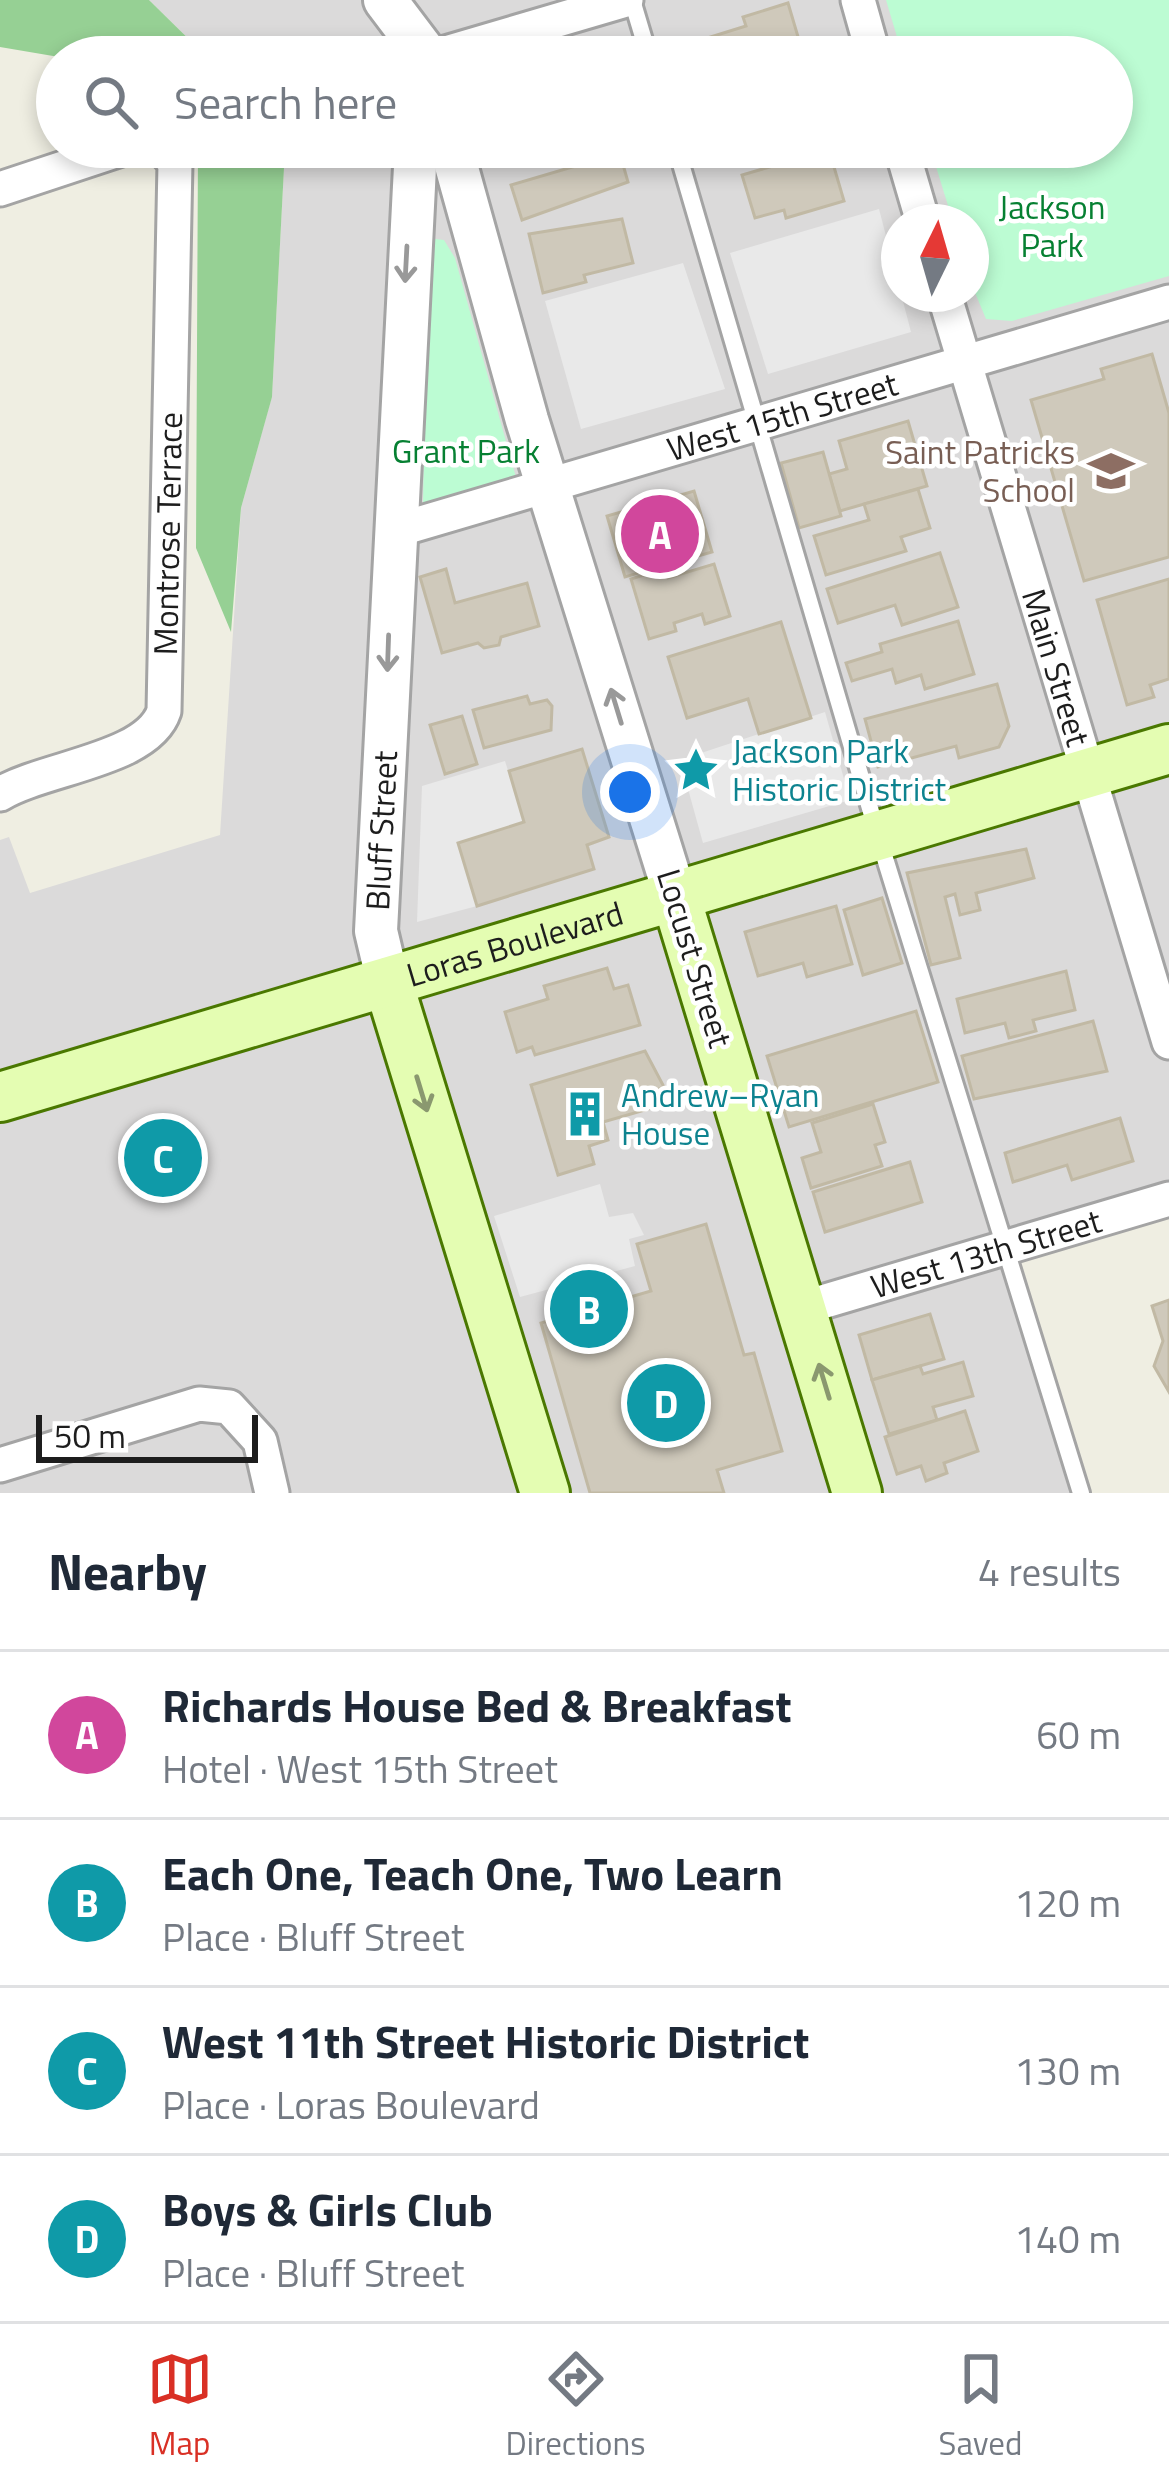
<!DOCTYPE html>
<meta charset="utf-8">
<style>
:root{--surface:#fff;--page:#f2f2f3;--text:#1f2937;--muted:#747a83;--line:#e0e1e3;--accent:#d93025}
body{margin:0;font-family:"Titillium Web",sans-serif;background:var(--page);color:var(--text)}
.compass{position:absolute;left:881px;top:204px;width:108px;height:108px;border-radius:50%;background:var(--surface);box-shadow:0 6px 18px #0003;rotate:5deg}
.scale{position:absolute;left:36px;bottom:30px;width:222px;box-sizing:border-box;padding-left:12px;border:6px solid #1d1d1d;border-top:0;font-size:33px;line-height:42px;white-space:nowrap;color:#1d1d1d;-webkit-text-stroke:9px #fff;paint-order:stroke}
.you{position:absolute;left:630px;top:792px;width:42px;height:42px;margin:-30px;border:9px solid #fff;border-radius:50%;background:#1a73e8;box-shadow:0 0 0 18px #1a73e833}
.badge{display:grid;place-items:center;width:78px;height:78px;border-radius:50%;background:var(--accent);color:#fff;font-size:39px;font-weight:700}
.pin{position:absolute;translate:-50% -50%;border:6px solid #fff;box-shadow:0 3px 12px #0006}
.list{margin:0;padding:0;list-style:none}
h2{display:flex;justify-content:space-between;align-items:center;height:156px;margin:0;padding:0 48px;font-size:51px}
h2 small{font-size:39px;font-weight:400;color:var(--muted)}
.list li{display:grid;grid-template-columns:78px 1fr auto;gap:36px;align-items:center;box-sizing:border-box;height:168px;padding:0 48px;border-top:3px solid var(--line)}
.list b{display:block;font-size:45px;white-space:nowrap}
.list p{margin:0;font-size:39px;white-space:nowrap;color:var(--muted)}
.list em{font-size:39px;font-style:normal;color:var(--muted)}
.icon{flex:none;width:66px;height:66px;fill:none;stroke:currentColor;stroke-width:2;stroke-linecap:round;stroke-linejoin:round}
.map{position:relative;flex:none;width:1169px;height:1493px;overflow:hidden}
.search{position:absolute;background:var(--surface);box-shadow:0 6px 18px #0003;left:36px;right:36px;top:36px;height:132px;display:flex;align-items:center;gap:30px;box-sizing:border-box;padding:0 42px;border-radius:66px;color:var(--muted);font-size:45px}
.sheet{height:828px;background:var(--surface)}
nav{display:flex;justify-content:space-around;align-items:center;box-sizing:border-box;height:168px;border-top:3px solid var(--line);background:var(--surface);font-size:33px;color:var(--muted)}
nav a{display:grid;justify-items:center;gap:6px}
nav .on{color:var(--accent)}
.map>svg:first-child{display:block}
.residential{fill:#dbdada;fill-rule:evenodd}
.forest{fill:#96d094}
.park{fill:#bcfcd3}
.parking{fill:#e9e9e9}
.building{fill:#cfc9bb;stroke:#c1b9a4;stroke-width:3}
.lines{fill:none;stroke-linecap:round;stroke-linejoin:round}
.service-casing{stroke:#a4a4a4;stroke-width:22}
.minor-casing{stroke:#a4a4a4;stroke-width:39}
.tertiary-casing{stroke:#a4a4a4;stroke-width:48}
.secondary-casing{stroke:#4a7800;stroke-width:54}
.service{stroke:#fff;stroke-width:16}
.minor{stroke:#fff;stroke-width:33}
.tertiary{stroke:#fff;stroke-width:42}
.secondary{stroke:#e4fdb2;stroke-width:48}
.oneway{stroke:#999}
.oneway2{stroke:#8a986f}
.labels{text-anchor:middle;stroke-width:9;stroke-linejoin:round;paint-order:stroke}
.park-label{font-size:33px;fill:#068032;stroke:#fff}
.street-label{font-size:33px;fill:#1d1d1d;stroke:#fff}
.education-label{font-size:33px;fill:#785e54;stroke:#fff;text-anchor:end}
.culture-label{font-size:33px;fill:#0d838f;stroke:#fff;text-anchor:start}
</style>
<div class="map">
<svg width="1169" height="1493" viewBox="0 0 1169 1493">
<rect width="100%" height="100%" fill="#efeee2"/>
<path class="residential" d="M149,0H1169V1199L1008,1247L1081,1493H0V840L9,837L30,893L220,835L241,508L272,396L284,168L275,147H1112V57H207ZM899,222H971V294H899Z"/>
<g class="forest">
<path d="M0,0H149L207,57H59L0,47Z"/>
<path d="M198,147H275L284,168L272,397L241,508L231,632L196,548Z"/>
</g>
<g class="park">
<path d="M886,0H1169V276L1012,321L986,319L971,283V222H953L930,147H1112V57H903Z"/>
<path d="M428,238L444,240L455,258L517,481L423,505Z"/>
</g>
<g class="parking">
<path d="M879,209L911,332L768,374L730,253Z"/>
<path d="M683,263L725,389L581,429L545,301Z"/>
<path d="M825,712L850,800L703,843L680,760Z"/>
<path d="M505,761L524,822L477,906L417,922L422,786Z"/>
<path d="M600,1184L609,1217L633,1213L644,1235L629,1239L635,1266L520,1297L494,1216Z"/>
</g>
<g class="building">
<path d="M788,3L804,57H710L704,39L746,26L743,17Z"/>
<path d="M495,147H543L544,149L500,163Z"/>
<path d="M618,147L628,182L522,220L511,185L586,163L582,149Z"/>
<path d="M829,150L844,201L786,218L784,210L755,218L742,175Z"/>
<path d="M622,219L633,263L584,275L586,282L543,293L529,234Z"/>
<path d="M1152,354L1169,413V557L1084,581L1031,400L1104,379L1101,369Z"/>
<path d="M908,421L927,486L840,511L829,474L847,469L839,441Z"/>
<path d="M823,452L841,516L799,528L781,463Z"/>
<path d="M918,489L930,528L901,537L906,551L826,575L814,536L869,520L864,504Z"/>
<path d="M694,491L712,552L625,577L607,516Z"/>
<path d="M940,553L958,607L902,625L895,605L838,623L827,589Z"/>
<path d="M714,564L730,616L705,624L702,614L674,623L676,631L649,639L631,579L665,568L668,578Z"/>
<path d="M446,569L455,603L527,583L539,626L501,637L499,645L484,648L478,643L442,653L420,577Z"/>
<path d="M1169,579V679L1150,685L1154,697L1127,705L1097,600Z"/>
<path d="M958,621L974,674L925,689L921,675L896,683L892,669L852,681L846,663L882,652L880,644Z"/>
<path d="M781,622L811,718L759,734L748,699L687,718L668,657Z"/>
<path d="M997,684L1009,726L999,747L959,758L956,746L878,767L865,719Z"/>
<path d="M527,696L530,704L547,700L552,706L551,730L484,748L473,710Z"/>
<path d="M462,716L477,764L445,774L430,725Z"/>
<path d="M582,749L609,837L587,845L594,869L477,906L458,843L524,822L509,771Z"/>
<path d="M1026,849L1034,878L976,893L980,910L960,915L955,894L945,897L960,958L931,965L907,873Z"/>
<path d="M882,898L902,963L863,975L844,910Z"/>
<path d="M836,906L852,964L807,977L803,963L758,976L745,932Z"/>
<path d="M607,968L614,989L628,985L640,1025L535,1055L532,1047L517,1052L505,1012L548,999L544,986Z"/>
<path d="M1066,971L1075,1010L1033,1020L1036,1031L1009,1038L1005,1023L965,1033L957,999Z"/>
<path d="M916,1011L938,1082L789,1127L767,1056Z"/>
<path d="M1093,1021L1107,1071L974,1099L962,1056Z"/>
<path d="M645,1051L664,1087L657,1090L659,1106L603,1122L608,1140L589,1146L594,1164L558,1175L531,1085Z"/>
<path d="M873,1104L885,1142L875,1145L882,1166L811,1188L802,1158L821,1152L812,1123Z"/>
<path d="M1120,1118L1133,1161L1072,1180L1067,1165L1013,1182L1005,1153Z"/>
<path d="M910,1162L922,1202L825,1232L813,1192Z"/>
<path d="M706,1224L744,1355L754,1353L782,1451L717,1470L724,1493H590L541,1323L651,1291L637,1244Z"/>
<path d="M1169,1300V1392L1154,1366L1163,1341L1152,1306Z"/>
<path d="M930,1314L944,1359L872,1380L859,1335Z"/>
<path d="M963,1362L973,1396L933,1407L937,1420L889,1434L872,1380L920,1366L923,1374Z"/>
<path d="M965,1411L978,1451L944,1463L947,1473L926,1481L921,1466L897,1474L885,1437Z"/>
</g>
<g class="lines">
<g class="service-casing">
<g id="service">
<path d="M632,0L649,57"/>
<path d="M676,147L879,839L1081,1493"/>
</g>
</g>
<g class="minor-casing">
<g id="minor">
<path d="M858,0L874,57"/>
<path d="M432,57L626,0"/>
<path d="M901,147L923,222"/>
<path d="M0,189L127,147"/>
<path id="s1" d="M944,294L1169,1042"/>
<path id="s2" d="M394,531L1169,302"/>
<path id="s3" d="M0,794C45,767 148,760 164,711L175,163L161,147"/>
<path id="s4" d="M802,1308L1169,1199"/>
<path d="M0,1465L199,1404L229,1407L260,1441L272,1493"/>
</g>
</g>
<g class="tertiary-casing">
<g id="tertiary">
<path d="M385,0L428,57"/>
<path d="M451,147L527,420L676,898"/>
<path id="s5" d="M388,982L376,931L416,147"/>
</g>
</g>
<g class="secondary-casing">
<g id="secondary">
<path d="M676,898L857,1493"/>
<path d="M388,982L545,1493"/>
<path id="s6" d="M0,1097L1169,749"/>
</g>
</g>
<use href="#service" class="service"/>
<use href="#minor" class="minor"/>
<use href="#tertiary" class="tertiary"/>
<use href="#secondary" class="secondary"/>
</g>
<defs><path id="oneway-shaft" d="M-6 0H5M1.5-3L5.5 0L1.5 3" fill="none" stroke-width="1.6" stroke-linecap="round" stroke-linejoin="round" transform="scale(3)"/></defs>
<g class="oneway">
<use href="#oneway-shaft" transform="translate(406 264) rotate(93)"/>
<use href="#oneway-shaft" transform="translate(388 653) rotate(92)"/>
<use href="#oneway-shaft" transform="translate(616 706) rotate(-107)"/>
</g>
<g class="oneway2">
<use href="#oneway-shaft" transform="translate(422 1094) rotate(73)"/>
<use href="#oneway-shaft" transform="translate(824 1381) rotate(-107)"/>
</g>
<defs>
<g id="school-bare" transform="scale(3.6)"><path d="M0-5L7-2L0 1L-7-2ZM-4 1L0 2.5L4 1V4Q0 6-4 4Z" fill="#8d6e63" stroke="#fff" stroke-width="2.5" paint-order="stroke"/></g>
<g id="sight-bare" transform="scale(3.6)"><path d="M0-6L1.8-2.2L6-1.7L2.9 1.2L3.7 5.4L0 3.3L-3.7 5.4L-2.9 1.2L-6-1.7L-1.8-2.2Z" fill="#0f9aa8" stroke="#fff" stroke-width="2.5" paint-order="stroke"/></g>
<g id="building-bare" transform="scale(3.6)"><path d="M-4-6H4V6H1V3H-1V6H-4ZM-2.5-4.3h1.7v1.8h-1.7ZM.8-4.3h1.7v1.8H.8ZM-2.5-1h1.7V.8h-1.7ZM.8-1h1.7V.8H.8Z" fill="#0f9aa8" stroke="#fff" stroke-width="2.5" paint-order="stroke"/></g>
</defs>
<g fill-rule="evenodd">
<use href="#school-bare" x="1111" y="471"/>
<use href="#sight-bare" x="696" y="770"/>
<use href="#building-bare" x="585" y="1114"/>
</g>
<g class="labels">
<g class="park-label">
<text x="1052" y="219">Jackson<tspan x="1052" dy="38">Park</tspan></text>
<text x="466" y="463">Grant Park</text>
</g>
<g class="street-label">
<text dy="12" stroke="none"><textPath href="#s2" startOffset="405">West 15th Street</textPath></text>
<text dy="12" stroke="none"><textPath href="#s3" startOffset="366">Montrose Terrace</textPath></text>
<text dy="12" stroke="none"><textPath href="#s1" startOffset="390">Main Street</textPath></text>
<text dy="12" stroke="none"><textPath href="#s5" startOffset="153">Bluff Street</textPath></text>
<text dy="12" stroke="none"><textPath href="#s6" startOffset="537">Loras Boulevard</textPath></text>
<text transform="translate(695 958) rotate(73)" y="12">Locust Street</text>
<text dy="12" stroke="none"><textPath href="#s4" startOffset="192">West 13th Street</textPath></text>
</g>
<g class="education-label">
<text x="1075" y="464">Saint Patricks<tspan x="1075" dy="38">School</tspan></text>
</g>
<g class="culture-label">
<text x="732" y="763">Jackson Park<tspan x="732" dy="38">Historic District</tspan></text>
<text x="621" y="1107">Andrew–Ryan<tspan x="621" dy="38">House</tspan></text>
</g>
</g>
</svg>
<svg class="compass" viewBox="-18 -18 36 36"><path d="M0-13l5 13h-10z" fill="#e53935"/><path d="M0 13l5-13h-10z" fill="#747a83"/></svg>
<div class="scale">50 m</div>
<div class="you"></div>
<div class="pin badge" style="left:660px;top:534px;background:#d1479c">A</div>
<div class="pin badge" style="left:589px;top:1309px;background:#0f9aa8">B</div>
<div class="pin badge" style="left:163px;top:1158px;background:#0f9aa8">C</div>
<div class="pin badge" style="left:666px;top:1403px;background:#0f9aa8">D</div>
<div class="search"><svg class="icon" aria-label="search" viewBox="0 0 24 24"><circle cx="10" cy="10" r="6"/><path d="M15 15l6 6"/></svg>Search here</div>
</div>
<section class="sheet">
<h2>Nearby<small>4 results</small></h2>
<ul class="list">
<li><span class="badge" style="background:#d1479c">A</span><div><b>Richards House Bed &amp; Breakfast</b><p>Hotel · West 15th Street</p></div><em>60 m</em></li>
<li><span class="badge" style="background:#0f9aa8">B</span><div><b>Each One, Teach One, Two Learn</b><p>Place · Bluff Street</p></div><em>120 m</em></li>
<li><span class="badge" style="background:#0f9aa8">C</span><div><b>West 11th Street Historic District</b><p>Place · Loras Boulevard</p></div><em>130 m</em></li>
<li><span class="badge" style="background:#0f9aa8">D</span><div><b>Boys &amp; Girls Club</b><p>Place · Bluff Street</p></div><em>140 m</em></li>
</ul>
</section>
<nav>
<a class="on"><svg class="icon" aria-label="map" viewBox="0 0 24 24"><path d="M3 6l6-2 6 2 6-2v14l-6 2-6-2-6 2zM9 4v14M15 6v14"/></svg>Map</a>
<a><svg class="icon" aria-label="directions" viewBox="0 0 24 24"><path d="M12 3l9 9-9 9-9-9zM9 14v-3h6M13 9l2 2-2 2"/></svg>Directions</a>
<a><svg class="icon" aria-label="saved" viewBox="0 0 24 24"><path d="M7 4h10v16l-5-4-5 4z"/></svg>Saved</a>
</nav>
